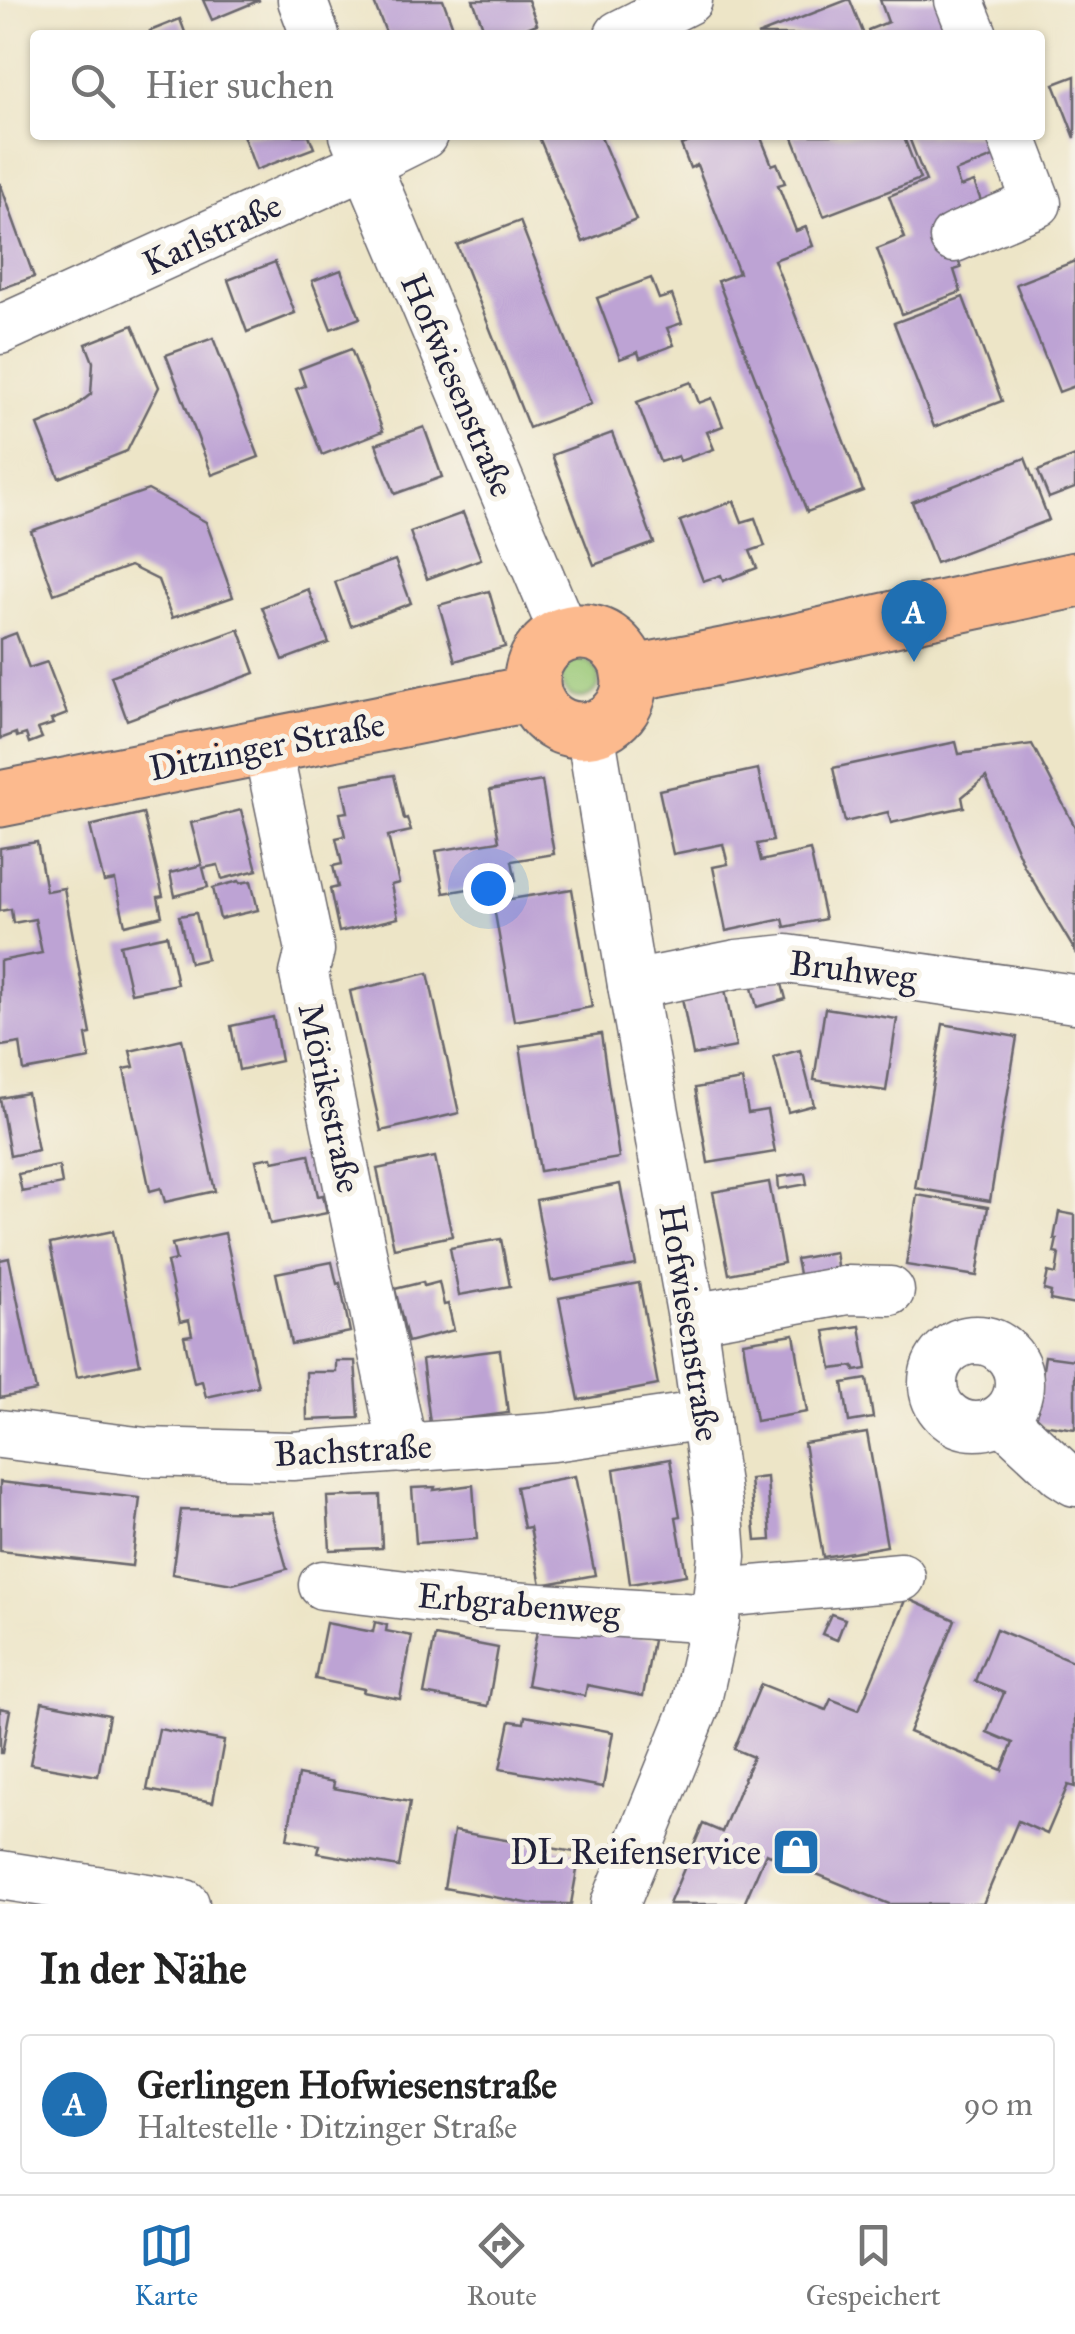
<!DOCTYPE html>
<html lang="de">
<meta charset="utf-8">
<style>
:root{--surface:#fff;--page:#f6f6f6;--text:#222;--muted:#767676;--line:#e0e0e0;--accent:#1f6fb2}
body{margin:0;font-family:"IM FELL Great Primer",serif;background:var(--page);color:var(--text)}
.you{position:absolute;left:488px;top:888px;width:35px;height:35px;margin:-25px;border:8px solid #fff;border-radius:50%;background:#1a73e8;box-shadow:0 0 0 15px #1a73e833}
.badge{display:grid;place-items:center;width:65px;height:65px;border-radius:50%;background:var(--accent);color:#fff;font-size:32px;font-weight:700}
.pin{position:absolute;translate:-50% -82px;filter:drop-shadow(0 2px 5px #0008)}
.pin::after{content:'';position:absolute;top:52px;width:35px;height:30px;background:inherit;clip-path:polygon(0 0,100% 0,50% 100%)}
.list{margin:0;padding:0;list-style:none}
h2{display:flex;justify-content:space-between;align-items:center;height:130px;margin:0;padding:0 40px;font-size:42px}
h2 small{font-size:32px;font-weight:400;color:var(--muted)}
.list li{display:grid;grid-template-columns:65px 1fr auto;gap:30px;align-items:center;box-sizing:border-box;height:140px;margin:0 20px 20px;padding:0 20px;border:2px solid var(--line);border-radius:10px}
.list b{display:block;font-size:38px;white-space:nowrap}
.list p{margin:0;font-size:32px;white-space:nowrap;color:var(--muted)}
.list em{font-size:32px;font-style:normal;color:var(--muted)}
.icon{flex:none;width:55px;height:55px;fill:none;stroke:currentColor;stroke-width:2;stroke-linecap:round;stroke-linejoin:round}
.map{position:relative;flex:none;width:1075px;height:1904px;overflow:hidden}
.search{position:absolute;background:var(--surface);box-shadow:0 2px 8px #0004;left:30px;right:30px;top:30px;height:110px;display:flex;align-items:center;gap:25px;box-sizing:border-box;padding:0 35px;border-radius:10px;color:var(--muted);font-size:38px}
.sheet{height:290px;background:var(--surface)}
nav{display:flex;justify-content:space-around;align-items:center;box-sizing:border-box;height:140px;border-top:2px solid var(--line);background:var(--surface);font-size:28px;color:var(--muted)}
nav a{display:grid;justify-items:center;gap:5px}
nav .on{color:var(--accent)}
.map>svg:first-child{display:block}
.green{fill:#98c775;stroke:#5d7458;stroke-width:2.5}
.building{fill:#bda3d4}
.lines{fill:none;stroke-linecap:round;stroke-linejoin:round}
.minor-casing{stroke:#69666c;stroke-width:51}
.major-casing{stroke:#69666c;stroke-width:59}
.minor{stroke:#fff;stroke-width:48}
.major{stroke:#fcba8e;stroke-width:55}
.labels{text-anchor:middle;stroke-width:10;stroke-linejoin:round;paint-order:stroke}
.street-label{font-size:35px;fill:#22223b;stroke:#f7f3e8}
.poi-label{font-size:35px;fill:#22223b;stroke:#f7f3e8;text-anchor:end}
</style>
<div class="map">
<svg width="1075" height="1904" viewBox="0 0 1075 1904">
<rect width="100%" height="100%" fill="#f7f3e8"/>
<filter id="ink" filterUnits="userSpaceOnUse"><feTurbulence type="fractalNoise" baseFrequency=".01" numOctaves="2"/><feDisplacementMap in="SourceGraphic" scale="20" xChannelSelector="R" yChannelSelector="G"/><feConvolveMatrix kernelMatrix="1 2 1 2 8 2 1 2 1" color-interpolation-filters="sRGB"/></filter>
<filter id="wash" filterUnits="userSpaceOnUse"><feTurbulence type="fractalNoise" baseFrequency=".0048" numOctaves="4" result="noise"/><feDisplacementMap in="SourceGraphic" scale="40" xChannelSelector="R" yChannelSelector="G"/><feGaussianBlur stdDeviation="2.25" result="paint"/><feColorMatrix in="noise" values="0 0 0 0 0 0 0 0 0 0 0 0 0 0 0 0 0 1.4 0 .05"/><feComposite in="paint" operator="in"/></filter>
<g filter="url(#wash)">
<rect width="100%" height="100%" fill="#ede5c7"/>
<circle class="green" cx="580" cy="679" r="19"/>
<g id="blocks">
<g class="building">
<path d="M203,0H260L212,20Z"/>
<path d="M373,0H443L456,35H387Z"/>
<path d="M473,0H528L537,24L509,35H486Z"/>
<path d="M847,0H850L864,35H757Z"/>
<path d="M880,0H948L951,35H870L868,30L888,22Z"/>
<path d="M180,19L186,35H152L150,31Z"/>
<path d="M1075,76V138L1054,84Z"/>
<path d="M243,135H309L314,148L256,170Z"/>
<path d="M538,135H600L636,220L583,242Z"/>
<path d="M689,135H760L772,165L777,163L785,183L778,185L796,231L806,227L813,246L774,260L863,491L807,512L718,281L739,273L697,165L690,168L681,145L692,141Z"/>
<path d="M792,135H903L920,179L824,216Z"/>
<path d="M908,135H990L1006,152L955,172L960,187L974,182L984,209L954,249L961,268L954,270L961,292L902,314L877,249L905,238L889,196L926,181Z"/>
<path d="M0,183L34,277L0,289Z"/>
<path d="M520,221L591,404L529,428L457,245Z"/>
<path d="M1075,261V386L1059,392L1016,284Z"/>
<path d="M275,262L295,313L247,332L228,280Z"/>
<path d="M341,270L360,318L331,329L312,281Z"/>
<path d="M651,278L659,299L672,295L682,323L667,328L674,345L640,358L638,352L620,359L597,298Z"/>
<path d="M963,297L1002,401L934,427L894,323Z"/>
<path d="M133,325L159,387L127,451L59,478L38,425L67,413L91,394L93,362L86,344Z"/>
<path d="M213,338L259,457L212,475L166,355Z"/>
<path d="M351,349L383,431L322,455L296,389L305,386L299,369Z"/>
<path d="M691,382L699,403L712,398L723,426L707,432L714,449L680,461L678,456L660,462L637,402Z"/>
<path d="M424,427L442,477L395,494L376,444Z"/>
<path d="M612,433L654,543L594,565L552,455Z"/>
<path d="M1075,456V488L1049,498L1038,471Z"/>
<path d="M1025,458L1049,520L936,563L912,502Z"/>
<path d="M148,490L206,522L233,597L172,618L158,580L130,566L54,594L31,531Z"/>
<path d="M734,501L742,522L755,518L765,546L750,551L757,568L723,581L721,575L703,581L680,521Z"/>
<path d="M463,513L481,559L427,579L410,532Z"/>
<path d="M395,560L411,603L351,626L335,582Z"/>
<path d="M308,589L329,643L283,660L262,607Z"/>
<path d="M489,591L505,647L455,661L439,605Z"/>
<path d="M239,629L255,673L127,720L111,676Z"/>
<path d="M16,633L29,668L47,662L67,714L51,720L53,724L38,729L42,738L29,743L26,734L17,737L16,733L0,739V639Z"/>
<path d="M956,742L959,754L1032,744L1075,827V951L1024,866L986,777L962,797L964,807L891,823L888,812L845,822L833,768Z"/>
<path d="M758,769L773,841L757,844L761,861L810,850L825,919L785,927L783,919L726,931L713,867L728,864L723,844L673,854L659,790Z"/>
<path d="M394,775L404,819L407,818L411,831L388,836L399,883L391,885L398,918L339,932L330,889L338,887L333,866L342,864L336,838L345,836L340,813L348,812L342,784Z"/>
<path d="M542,781L554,854L512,861L516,881L444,893L436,851L499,841L490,790Z"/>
<path d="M241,810L257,870L222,879L218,865L203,868L208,887L175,896L170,873L202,865L191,823Z"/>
<path d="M143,813L163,896L158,897L162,916L125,925L115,880L104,882L90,826Z"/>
<path d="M37,842L46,891L64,888L91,1034L86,1035L90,1059L24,1071L20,1043L1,1046L0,1041V961L42,953L35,919L13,923L11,909L0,911V848Z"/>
<path d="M239,881L240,883L251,881L258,910L220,919L213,888Z"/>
<path d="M572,889L592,1007L514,1021L493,902Z"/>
<path d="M196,913L207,959L190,963L179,916Z"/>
<path d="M167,935L177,984L131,993L120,945Z"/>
<path d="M778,969L786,999L757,1007L749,976Z"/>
<path d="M428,973L459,1113L381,1131L350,991Z"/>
<path d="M725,989L736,1047L693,1055L682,998Z"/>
<path d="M825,1008L897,1019L886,1091L814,1080Z"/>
<path d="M273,1017L281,1061L239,1070L231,1026Z"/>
<path d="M943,1024L1017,1037L990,1201L915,1188Z"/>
<path d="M601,1034L619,1158L540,1171L520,1046Z"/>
<path d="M182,1039L215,1191L165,1202L161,1188L150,1191L124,1069L134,1067L130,1051Z"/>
<path d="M800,1050L814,1105L788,1112L774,1057Z"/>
<path d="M742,1080L748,1113L767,1110L775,1152L708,1163L695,1088Z"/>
<path d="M27,1093L38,1150L10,1156L0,1098Z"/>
<path d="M309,1154L318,1196L323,1195L327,1213L270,1224L256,1160L272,1157L273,1161Z"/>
<path d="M435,1157L452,1236L394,1248L377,1169Z"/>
<path d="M59,1166L62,1184L22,1192L18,1174Z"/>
<path d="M805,1173L807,1184L779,1189L778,1177Z"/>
<path d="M769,1182L784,1263L729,1274L713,1192Z"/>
<path d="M620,1184L636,1265L551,1281L536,1200Z"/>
<path d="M917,1195L988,1207L977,1276L906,1265Z"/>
<path d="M1059,1212L1075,1215V1305L1050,1300L1051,1292L1044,1290L1048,1272L1056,1274L1059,1254L1054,1253L1057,1239H1054Z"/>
<path d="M113,1231L140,1364L77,1377L50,1244Z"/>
<path d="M225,1233L258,1386L206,1397L202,1381L194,1383L184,1336L192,1335L189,1320L180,1322L167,1262L176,1260L172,1244Z"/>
<path d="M501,1239L510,1286L459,1295L450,1248Z"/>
<path d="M835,1252L838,1272L800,1279L796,1259Z"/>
<path d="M9,1258L36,1391L0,1398V1260Z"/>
<path d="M332,1262L337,1284L340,1283L350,1332L291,1344L276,1273Z"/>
<path d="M423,1282L424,1286L439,1282L444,1305L448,1304L454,1330L408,1342L395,1289Z"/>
<path d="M639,1283L658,1385L579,1400L559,1298Z"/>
<path d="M860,1326L867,1369L855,1371L854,1366L832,1369L825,1331Z"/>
<path d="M794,1334L807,1412L756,1421L743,1342Z"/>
<path d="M500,1350L508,1413L430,1423L422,1360Z"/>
<path d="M1045,1356L1075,1360V1429L1035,1423Z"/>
<path d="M336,1361H355L359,1418L307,1420L306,1372H336Z"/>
<path d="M867,1379L873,1418L849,1422L843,1383Z"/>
<path d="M867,1433L887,1546L823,1557L804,1443Z"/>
<path d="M670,1459L680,1516L676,1517L686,1575L630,1584L614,1469Z"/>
<path d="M575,1476L595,1575L541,1585L530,1527L524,1528L516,1487Z"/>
<path d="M767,1477L771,1540L756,1541L750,1479Z"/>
<path d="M0,1482L140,1498L132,1566L0,1551Z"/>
<path d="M473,1485L477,1539L416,1543L412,1488L435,1487L434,1490Z"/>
<path d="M380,1495L382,1548L330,1550L327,1497Z"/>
<path d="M181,1510L271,1512L287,1569L233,1584L172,1574Z"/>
<path d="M906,1598L955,1620L909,1732L1002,1770L1013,1743L987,1732L1004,1693L975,1681L996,1629L1075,1662V1787L1068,1785L1047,1834L1018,1821L983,1904H889L766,1853L744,1904H669L703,1824L722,1832L753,1757L734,1749L761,1684L826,1710L831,1699L859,1710Z"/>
<path d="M831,1614L845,1619L837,1640L822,1634Z"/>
<path d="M375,1622L387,1625L386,1631L412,1636L400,1699L363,1692L364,1689L315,1679L326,1623L373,1632Z"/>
<path d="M538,1626L586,1635L588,1627L653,1640L643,1696L587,1685L585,1696L527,1685Z"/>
<path d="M435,1636L498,1648L488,1706L424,1694Z"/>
<path d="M42,1702L109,1715L98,1776L30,1764Z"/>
<path d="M0,1708L10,1710L2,1753H0Z"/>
<path d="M525,1716L613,1732L603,1787L500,1769L510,1721L524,1723Z"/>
<path d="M159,1729L224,1741L213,1802L147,1790Z"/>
<path d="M298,1775L334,1782L333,1788L410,1802L399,1867L318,1853L320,1845L287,1839Z"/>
<path d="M454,1831L580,1853L571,1904H532L444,1888Z"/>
</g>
</g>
</g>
<g filter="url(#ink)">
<use href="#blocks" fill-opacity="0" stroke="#69666c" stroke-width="2.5"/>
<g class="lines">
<g class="minor-casing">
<g id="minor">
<path d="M302,0L315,35"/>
<path d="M959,0L973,35"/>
<path d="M619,35L688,0"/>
<path d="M354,135L564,634"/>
<path d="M954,238L1037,203L1011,135"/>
<path d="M0,330L365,164L423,135"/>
<path d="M590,730L632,985L692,1318L719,1514L722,1556L715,1619L696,1705L615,1904"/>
<path d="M267,746L310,950L304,974L403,1449"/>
<path d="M632,985L737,964L787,959L1075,999"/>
<path d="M692,1318L848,1290L890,1291"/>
<circle cx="976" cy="1383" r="43"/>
<path d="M1002,1418L1061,1473L1075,1482"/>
<path d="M0,1434L145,1452L292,1456L553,1437L706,1415"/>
<path d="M323,1585L481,1604L715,1619"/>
<path d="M720,1593L901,1577"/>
<path d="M0,1875L185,1904"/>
</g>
</g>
<g class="major-casing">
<g id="major">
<circle cx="581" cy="681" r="49"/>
<path d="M629,674L780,645L925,612L1075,580"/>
<path d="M0,799L533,693"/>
</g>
</g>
<use href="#minor" class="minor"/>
<use href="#major" class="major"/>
</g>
</g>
<defs>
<g id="shop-square" transform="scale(2.5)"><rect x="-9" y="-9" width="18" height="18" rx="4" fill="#1f6fb2" stroke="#f7f3e8"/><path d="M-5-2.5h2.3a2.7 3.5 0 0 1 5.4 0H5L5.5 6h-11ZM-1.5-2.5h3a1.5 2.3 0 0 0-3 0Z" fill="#fff"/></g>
</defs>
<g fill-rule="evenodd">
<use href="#shop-square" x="796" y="1852"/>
</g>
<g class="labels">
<g class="street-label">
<text transform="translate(212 234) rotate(-25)" y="12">Karlstraße</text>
<text transform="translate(458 385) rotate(67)" y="12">Hofwiesenstraße</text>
<text transform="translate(267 746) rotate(-11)" y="12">Ditzinger Straße</text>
<text transform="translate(853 970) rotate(7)" y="12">Bruhweg</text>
<text transform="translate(330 1098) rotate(78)" y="12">Mörikestraße</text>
<text transform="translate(690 1323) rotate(81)" y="12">Hofwiesenstraße</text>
<text transform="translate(353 1450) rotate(-3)" y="12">Bachstraße</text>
<text transform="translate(519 1604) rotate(5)" y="12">Erbgrabenweg</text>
</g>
<g class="poi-label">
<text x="761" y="1864">DL Reifenservice</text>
</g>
</g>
</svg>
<div class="you"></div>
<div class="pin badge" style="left:914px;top:662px">A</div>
<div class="search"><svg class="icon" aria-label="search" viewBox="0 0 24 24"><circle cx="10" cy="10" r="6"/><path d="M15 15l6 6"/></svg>Hier suchen</div>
</div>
<section class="sheet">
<h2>In der Nähe<small></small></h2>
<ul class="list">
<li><span class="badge">A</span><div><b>Gerlingen Hofwiesenstraße</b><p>Haltestelle · Ditzinger Straße</p></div><em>90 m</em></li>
</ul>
</section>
<nav>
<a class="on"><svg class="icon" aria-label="map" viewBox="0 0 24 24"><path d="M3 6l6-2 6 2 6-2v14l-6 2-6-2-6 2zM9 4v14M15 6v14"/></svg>Karte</a>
<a><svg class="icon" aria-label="directions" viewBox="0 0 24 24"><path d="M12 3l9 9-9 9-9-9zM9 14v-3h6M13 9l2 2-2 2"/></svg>Route</a>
<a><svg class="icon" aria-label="saved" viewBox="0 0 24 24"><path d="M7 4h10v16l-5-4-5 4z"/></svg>Gespeichert</a>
</nav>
